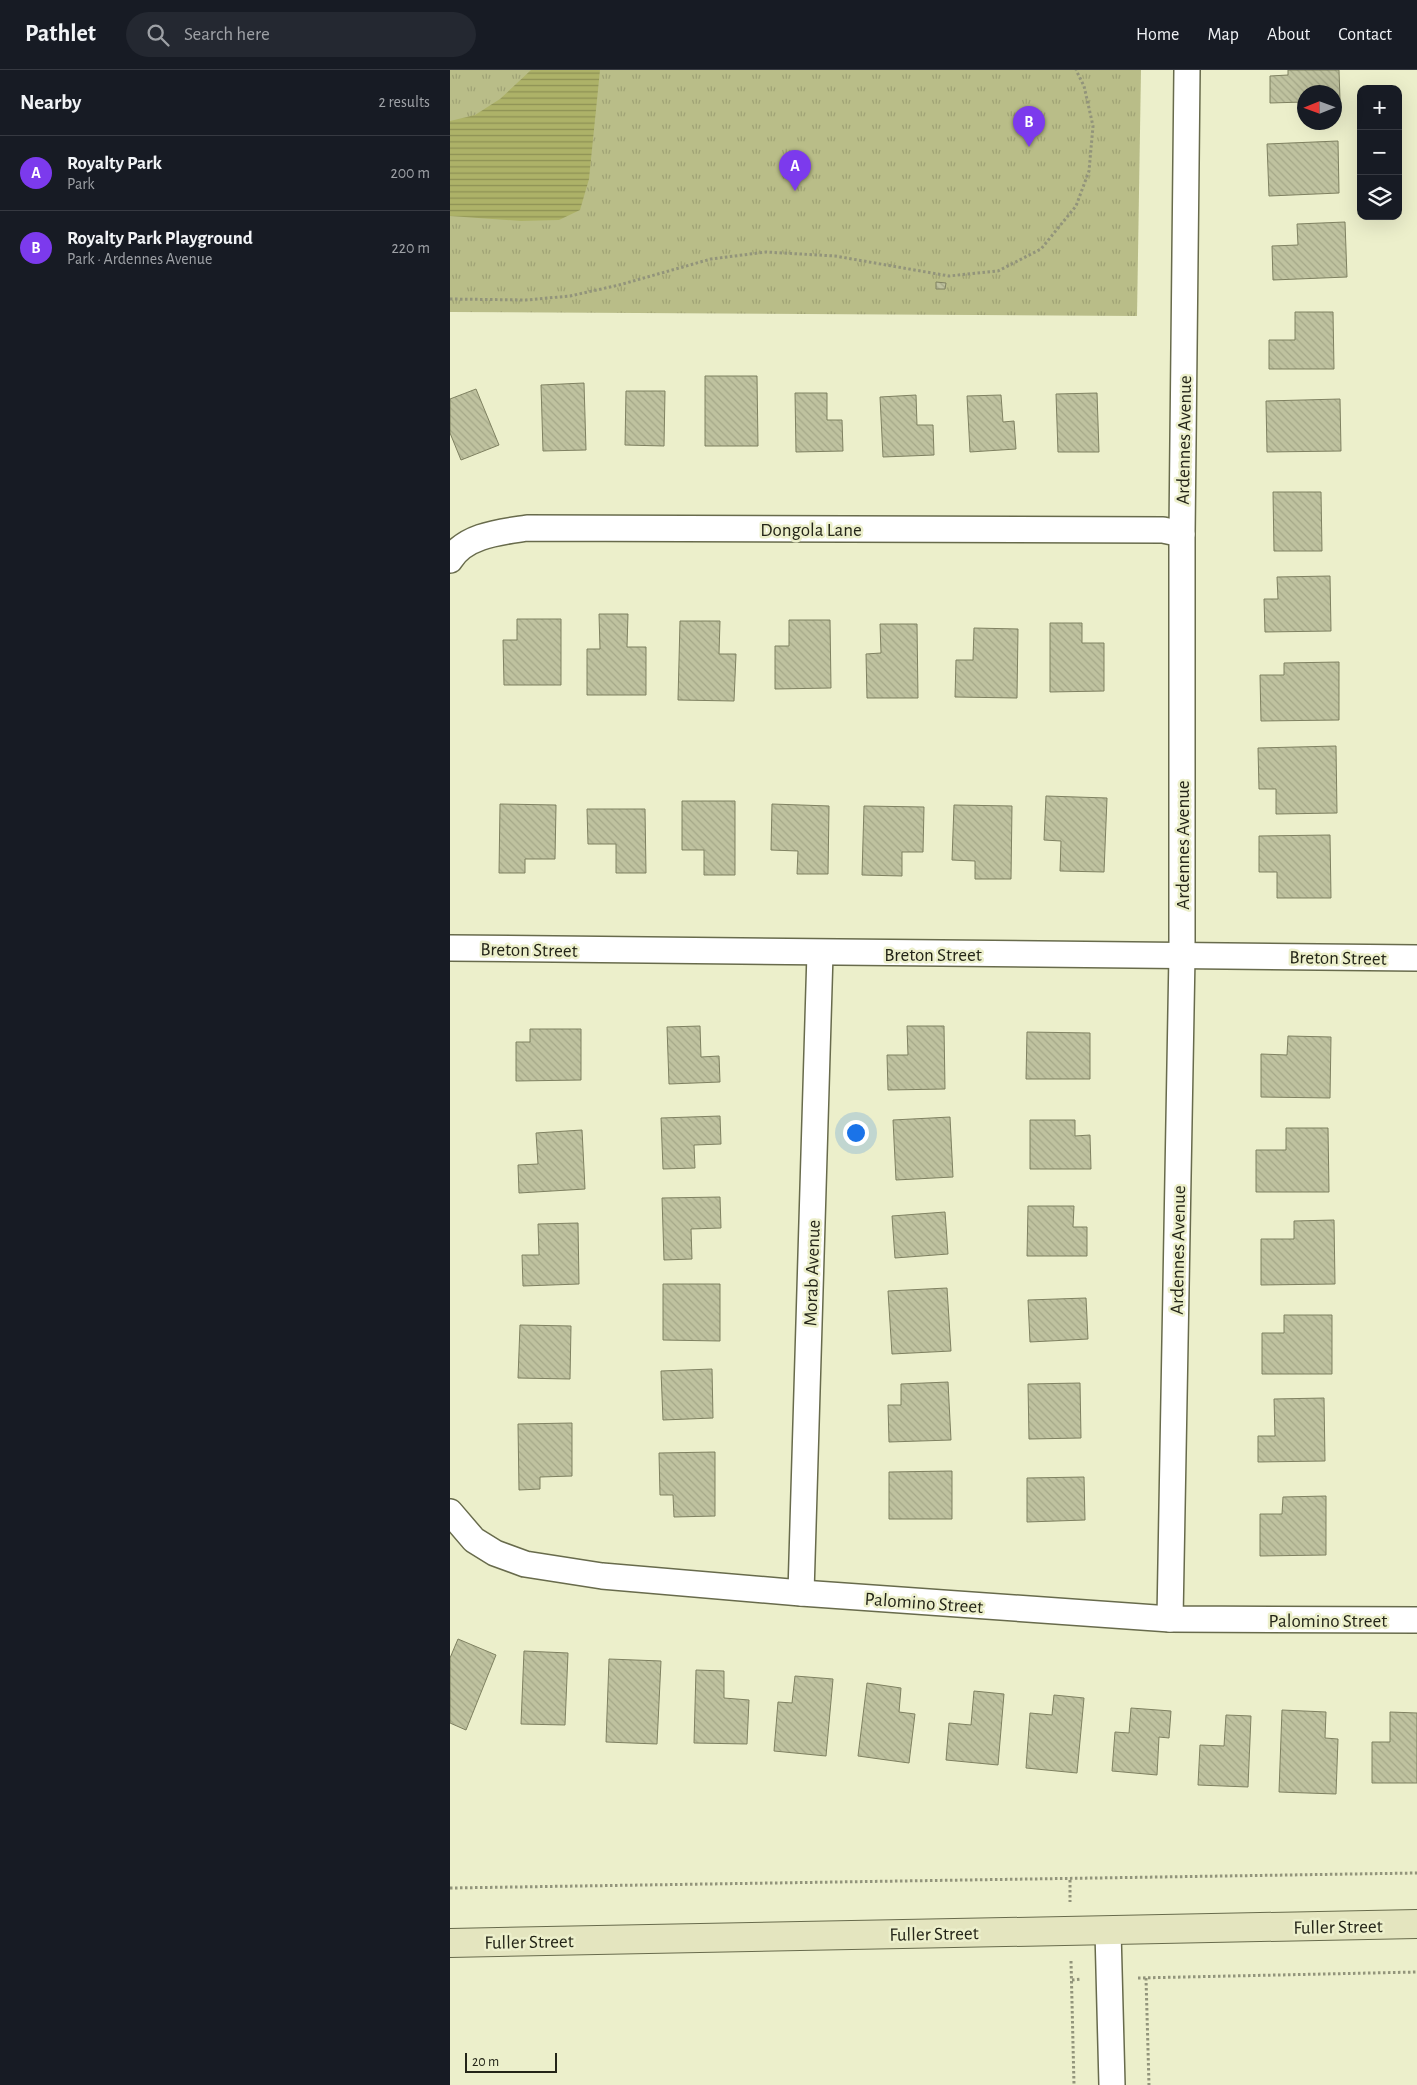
<!DOCTYPE html>
<meta charset="utf-8">
<style>
:root{--surface:#171b24;--page:#242831;--text:#f1f3f6;--muted:#9ea1a6;--line:#363941;--accent:#7c3aed}
body{margin:0;font-family:"Alegreya Sans",sans-serif;background:var(--page);color:var(--text)}
.controls{position:absolute;right:15px;top:15px;display:grid;overflow:hidden;border-radius:10px;box-shadow:0 5px 20px #0002}
.controls button{width:45px;height:45px;display:grid;place-items:center;padding:0;border:0;border-bottom:1px solid var(--line);background:var(--surface);color:var(--text);font:25px sans-serif}
.compass{position:absolute;left:847px;top:15px;width:45px;height:45px;border-radius:50%;background:var(--surface);box-shadow:0 5px 20px #0002;rotate:269deg}
.scale{position:absolute;left:15px;bottom:12px;width:92px;box-sizing:border-box;padding-left:5px;border:2px solid #242518;border-top:0;font-size:14px;line-height:18px;white-space:nowrap;color:#242518;-webkit-text-stroke:4px #ecefcb;paint-order:stroke}
.you{position:absolute;left:405px;top:1062px;width:18px;height:18px;margin:-12px;border:4px solid #fff;border-radius:50%;background:#1a73e8;box-shadow:0 0 0 8px #1a73e833}
.badge{display:grid;place-items:center;width:32px;height:32px;border-radius:50%;background:var(--accent);color:#fff;font-size:16px;font-weight:700}
.pin{position:absolute;translate:-50% -41px;filter:drop-shadow(0 1px 2px #0008)}
.pin::after{content:'';position:absolute;top:26px;width:18px;height:15px;background:inherit;clip-path:polygon(0 0,100% 0,50% 100%)}
.list{margin:0;padding:0;list-style:none}
h2{display:flex;justify-content:space-between;align-items:center;height:65px;margin:0;padding:0 20px;font-size:21px}
h2 small{font-size:16px;font-weight:400;color:var(--muted)}
.list li{display:grid;grid-template-columns:32px 1fr auto;gap:15px;align-items:center;box-sizing:border-box;height:75px;padding:0 20px;border-top:1px solid var(--line)}
.list b{display:block;font-size:19px;white-space:nowrap}
.list p{margin:0;font-size:16px;white-space:nowrap;color:var(--muted)}
.list em{font-size:16px;font-style:normal;color:var(--muted)}
.icon{flex:none;width:28px;height:28px;fill:none;stroke:currentColor;stroke-width:2;stroke-linecap:round;stroke-linejoin:round}
.map{position:relative;flex:none;width:967px;height:2015px;overflow:hidden}
header{display:flex;align-items:center;gap:30px;box-sizing:border-box;height:70px;padding:0 25px;background:var(--surface);border-bottom:1px solid var(--line)}
header strong{font-size:24px}
nav{display:flex;gap:28px;margin-inline-start:auto;font-size:18px}
.search{width:350px;height:45px;background:var(--page);display:flex;align-items:center;gap:12px;box-sizing:border-box;padding:0 18px;border-radius:28px;color:var(--muted);font-size:19px}
main{display:flex}
aside{flex:1;background:var(--surface)}
.map>svg:first-child{display:block}
.grass{fill:url(#grass-tufts)}
.water{fill:url(#water-rules)}
.building{fill:url(#building-back-hatch);stroke:#7f8161}
.lines{fill:none;stroke-linecap:round;stroke-linejoin:round}
.street-casing{stroke:#686b4c;stroke-width:28}
.secondary-casing{stroke:#686b4c;stroke-width:30}
.path{stroke:#92947b;stroke-width:3;stroke-dasharray:2.5 2.5;stroke-linecap:butt}
.street{stroke:#fff;stroke-width:25}
.secondary{stroke:#e4e5bf;stroke-width:28}
.labels{text-anchor:middle;stroke-width:5;stroke-linejoin:round;paint-order:stroke}
.street-label{font-size:19px;fill:#242518;stroke:#ecefcb}
</style>
<header>
<strong>Pathlet</strong>
<div class="search"><svg class="icon" aria-label="search" viewBox="0 0 24 24"><circle cx="10" cy="10" r="6"/><path d="M15 15l6 6"/></svg>Search here</div>
<nav><a>Home</a><a>Map</a><a>About</a><a>Contact</a></nav>
</header>
<main>
<aside>
<h2>Nearby<small>2 results</small></h2>
<ul class="list">
<li><span class="badge">A</span><div><b>Royalty Park</b><p>Park</p></div><em>200 m</em></li>
<li><span class="badge">B</span><div><b>Royalty Park Playground</b><p>Park · Ardennes Avenue</p></div><em>220 m</em></li>
</ul>
</aside>
<div class="map">
<svg width="967" height="2015" viewBox="0 0 967 2015">
<defs>
<pattern id="grass-tufts" width="24" height="20" patternUnits="userSpaceOnUse" patternTransform="scale(1.25)"><rect width="24" height="20" fill="#b9bd88"/><path d="M3 7l-1-3M5 7V3M7 7l1-3M15 17l-1-3M17 17v-4M19 17l1-3" fill="none" stroke="#9fa275"/></pattern>
<pattern id="water-rules" width="6" height="5" patternUnits="userSpaceOnUse" patternTransform="scale(1.25)"><rect width="6" height="5" fill="#adb268"/><path d="M0 2.5h6" fill="none" stroke="#8d9155"/></pattern>
<pattern id="building-back-hatch" width="6" height="6" patternUnits="userSpaceOnUse" patternTransform="scale(1.25)"><rect width="6" height="6" fill="#bfc29f"/><path d="M-1 5l2 2M0 0l6 6M5-1l2 2" fill="none" stroke="#a4a788"/></pattern>
</defs>
<rect width="100%" height="100%" fill="#ecefcb"/>
<path class="grass" d="M0,0H691L687,246L0,242Z"/>
<path class="water" d="M81,0H150L139,109L130,140L109,150L71,151L0,146V51L25,45L50,29Z"/>
<g class="building">
<path d="M838,0H889L890,30H884V22H854V32L820,33V6L838,5Z"/>
<path d="M888,71L889,123L819,126L817,74Z"/>
<path d="M895,152L897,207L823,210L822,176L848,175L847,154Z"/>
<path d="M486,212L496,213L495,219H486Z"/>
<path d="M845,242H883L884,299H819V270H845Z"/>
<path d="M255,306H307L308,376H255Z"/>
<path d="M134,313L136,380L93,381L91,315Z"/>
<path d="M26,319L49,375L11,390L0,363V329Z"/>
<path d="M176,321H215L214,376L175,375Z"/>
<path d="M345,323H377V350H392L393,381L346,382Z"/>
<path d="M647,323L649,382H608L606,324Z"/>
<path d="M466,325L467,355H483L484,385L433,387L430,327Z"/>
<path d="M551,325L553,352L564,351L566,379L520,382L517,326Z"/>
<path d="M890,329L891,381L817,382L816,331Z"/>
<path d="M823,422H871L872,481H824Z"/>
<path d="M880,506L881,561L815,562L814,529H828L827,507Z"/>
<path d="M149,544H178L177,577H196V625H137V579H150Z"/>
<path d="M67,549H111V615H54L53,570H67Z"/>
<path d="M339,550H380L381,618L325,619V576H339Z"/>
<path d="M230,551H270L269,584H286L284,631L228,630Z"/>
<path d="M600,553H632V573H654V621L600,622Z"/>
<path d="M430,554H467L468,628H417L416,584L431,583Z"/>
<path d="M524,558L568,559L567,628L505,627L506,590H523Z"/>
<path d="M889,592V650L811,651L810,605H834V593Z"/>
<path d="M886,676L887,743L826,744V719H809L808,678Z"/>
<path d="M596,726L657,728L654,802L610,801L611,771L594,770Z"/>
<path d="M232,731H285V805H254V780H232Z"/>
<path d="M50,734L106,735L105,789H75V803H49Z"/>
<path d="M322,734L379,736L378,804H347L348,781L321,780Z"/>
<path d="M504,735L562,736L561,809H525V791L502,790Z"/>
<path d="M414,736L474,737L473,782H452V806L412,805Z"/>
<path d="M137,739H195L196,803H166V774H138Z"/>
<path d="M880,765L881,828H827V802H809V766Z"/>
<path d="M250,956L251,987L269,986L270,1012L219,1014L217,957Z"/>
<path d="M457,956H494L495,1019L438,1020L437,985H458Z"/>
<path d="M80,959H131V1010L66,1011V972H80Z"/>
<path d="M577,962L640,963V1009H576Z"/>
<path d="M838,966L881,967L880,1028L811,1027V984L837,985Z"/>
<path d="M270,1046L271,1074L244,1075L245,1098L213,1099L211,1048Z"/>
<path d="M500,1047L503,1107L446,1110L443,1050Z"/>
<path d="M580,1050H625V1066L640,1065L641,1099H580Z"/>
<path d="M836,1058H878L879,1122H806V1080H836Z"/>
<path d="M132,1060L135,1119L69,1123L68,1095L88,1094L86,1063Z"/>
<path d="M270,1127L271,1158L241,1159L242,1189L214,1190L212,1128Z"/>
<path d="M578,1136H624L623,1157H637V1186H577Z"/>
<path d="M495,1142L498,1184L445,1188L442,1146Z"/>
<path d="M884,1150L885,1214L811,1215V1169H844V1151Z"/>
<path d="M128,1153L129,1214L73,1216L72,1185H89L88,1154Z"/>
<path d="M213,1214H270V1271L213,1270Z"/>
<path d="M497,1218L501,1281L442,1284L438,1221Z"/>
<path d="M636,1228L638,1269L580,1272L578,1230Z"/>
<path d="M834,1245H882V1304H812V1263H834Z"/>
<path d="M70,1255L121,1256L120,1309L68,1308Z"/>
<path d="M262,1299L263,1348L213,1350L211,1301Z"/>
<path d="M498,1312L501,1370L439,1372L438,1335H451V1314Z"/>
<path d="M630,1313L631,1368L579,1369L578,1314Z"/>
<path d="M874,1328L875,1391L808,1392V1366H825L824,1329Z"/>
<path d="M122,1353V1406L90,1407V1419L69,1420L68,1354Z"/>
<path d="M265,1382V1446L224,1447L223,1425H210L209,1383Z"/>
<path d="M502,1401V1449H439V1402Z"/>
<path d="M634,1407L635,1450L577,1452V1408Z"/>
<path d="M876,1426V1485L810,1486V1444H832L833,1427Z"/>
<path d="M8,1569L46,1585L16,1660L0,1653V1588Z"/>
<path d="M74,1581L118,1583L115,1655L71,1654Z"/>
<path d="M159,1589L211,1591L207,1674L156,1672Z"/>
<path d="M246,1600L274,1601V1628L299,1630L297,1674L244,1673Z"/>
<path d="M345,1606L383,1609L376,1686L324,1681L328,1632L342,1633Z"/>
<path d="M417,1613L451,1618L449,1642L465,1644L459,1693L408,1686Z"/>
<path d="M524,1621L554,1624L548,1695L496,1690L499,1653L521,1655Z"/>
<path d="M604,1625L634,1628L627,1703L576,1698L580,1643L602,1645Z"/>
<path d="M681,1638L721,1641L719,1668L709,1667L707,1705L662,1701L665,1662L679,1663Z"/>
<path d="M832,1640L876,1642L875,1668L888,1669L886,1724L829,1722Z"/>
<path d="M940,1642L967,1643V1713H922V1672H940Z"/>
<path d="M776,1645L801,1646L798,1717L748,1715L750,1675L774,1676Z"/>
</g>
<g class="lines">
<g class="street-casing">
<g id="street">
<path d="M0,490C15,465 51,462 77,458L713,460L732,464"/>
<path d="M0,878L967,888"/>
<path d="M0,1442L24,1470L45,1483L75,1494L152,1506L351,1523L720,1549L967,1550"/>
<path d="M351,1523L370,883"/>
<path d="M720,1549L732,885V464L737,0"/>
<path d="M658,1861L662,2015"/>
</g>
</g>
<g class="secondary-casing">
<path id="secondary" d="M0,1873L967,1854"/>
</g>
<g class="path">
<path d="M0,229L76,230L120,226L169,215L261,189L316,182L385,186L499,206L548,201L591,179L626,136L639,101L643,56L634,16L626,0"/>
<path d="M620,1810V1832"/>
<path d="M0,1818L967,1803"/>
<path d="M621,1891L624,2015"/>
<path d="M688,1908L967,1902"/>
<path d="M696,1908L699,2015"/>
<path d="M622,1910L631,1909"/>
</g>
<use href="#street" class="street"/>
<use href="#secondary" class="secondary"/>
</g>
<g class="labels">
<g class="street-label">
<text transform="translate(733 370) rotate(-89)" y="7">Ardennes Avenue</text>
<text x="361" y="466">Dongola Lane</text>
<text transform="translate(732 775) rotate(-90)" y="7">Ardennes Avenue</text>
<text transform="translate(79 879) rotate(1)" y="7">Breton Street</text>
<text x="483" y="891">Breton Street</text>
<text transform="translate(888 887) rotate(1)" y="7">Breton Street</text>
<text transform="translate(727 1180) rotate(-89)" y="7">Ardennes Avenue</text>
<text transform="translate(361 1203) rotate(-88)" y="7">Morab Avenue</text>
<text transform="translate(474 1532) rotate(4)" y="7">Palomino Street</text>
<text x="878" y="1557">Palomino Street</text>
<text transform="translate(888 1856) rotate(-1)" y="7">Fuller Street</text>
<text transform="translate(484 1863) rotate(-1)" y="7">Fuller Street</text>
<text transform="translate(79 1871) rotate(-1)" y="7">Fuller Street</text>
</g>
</g>
</svg>
<div class="controls">
<button>+</button>
<button>−</button>
<button><svg class="icon" aria-label="layers" viewBox="0 0 24 24"><path d="M12 4l9 5-9 5-9-5zM3 14l9 5 9-5"/></svg></button>
</div>
<svg class="compass" viewBox="-18 -18 36 36"><path d="M0-13l5 13h-10z" fill="#e53935"/><path d="M0 13l5-13h-10z" fill="#9ea1a6"/></svg>
<div class="scale">20 m</div>
<div class="you"></div>
<div class="pin badge" style="left:345px;top:121px">A</div>
<div class="pin badge" style="left:579px;top:77px">B</div>
</div>
</main>
